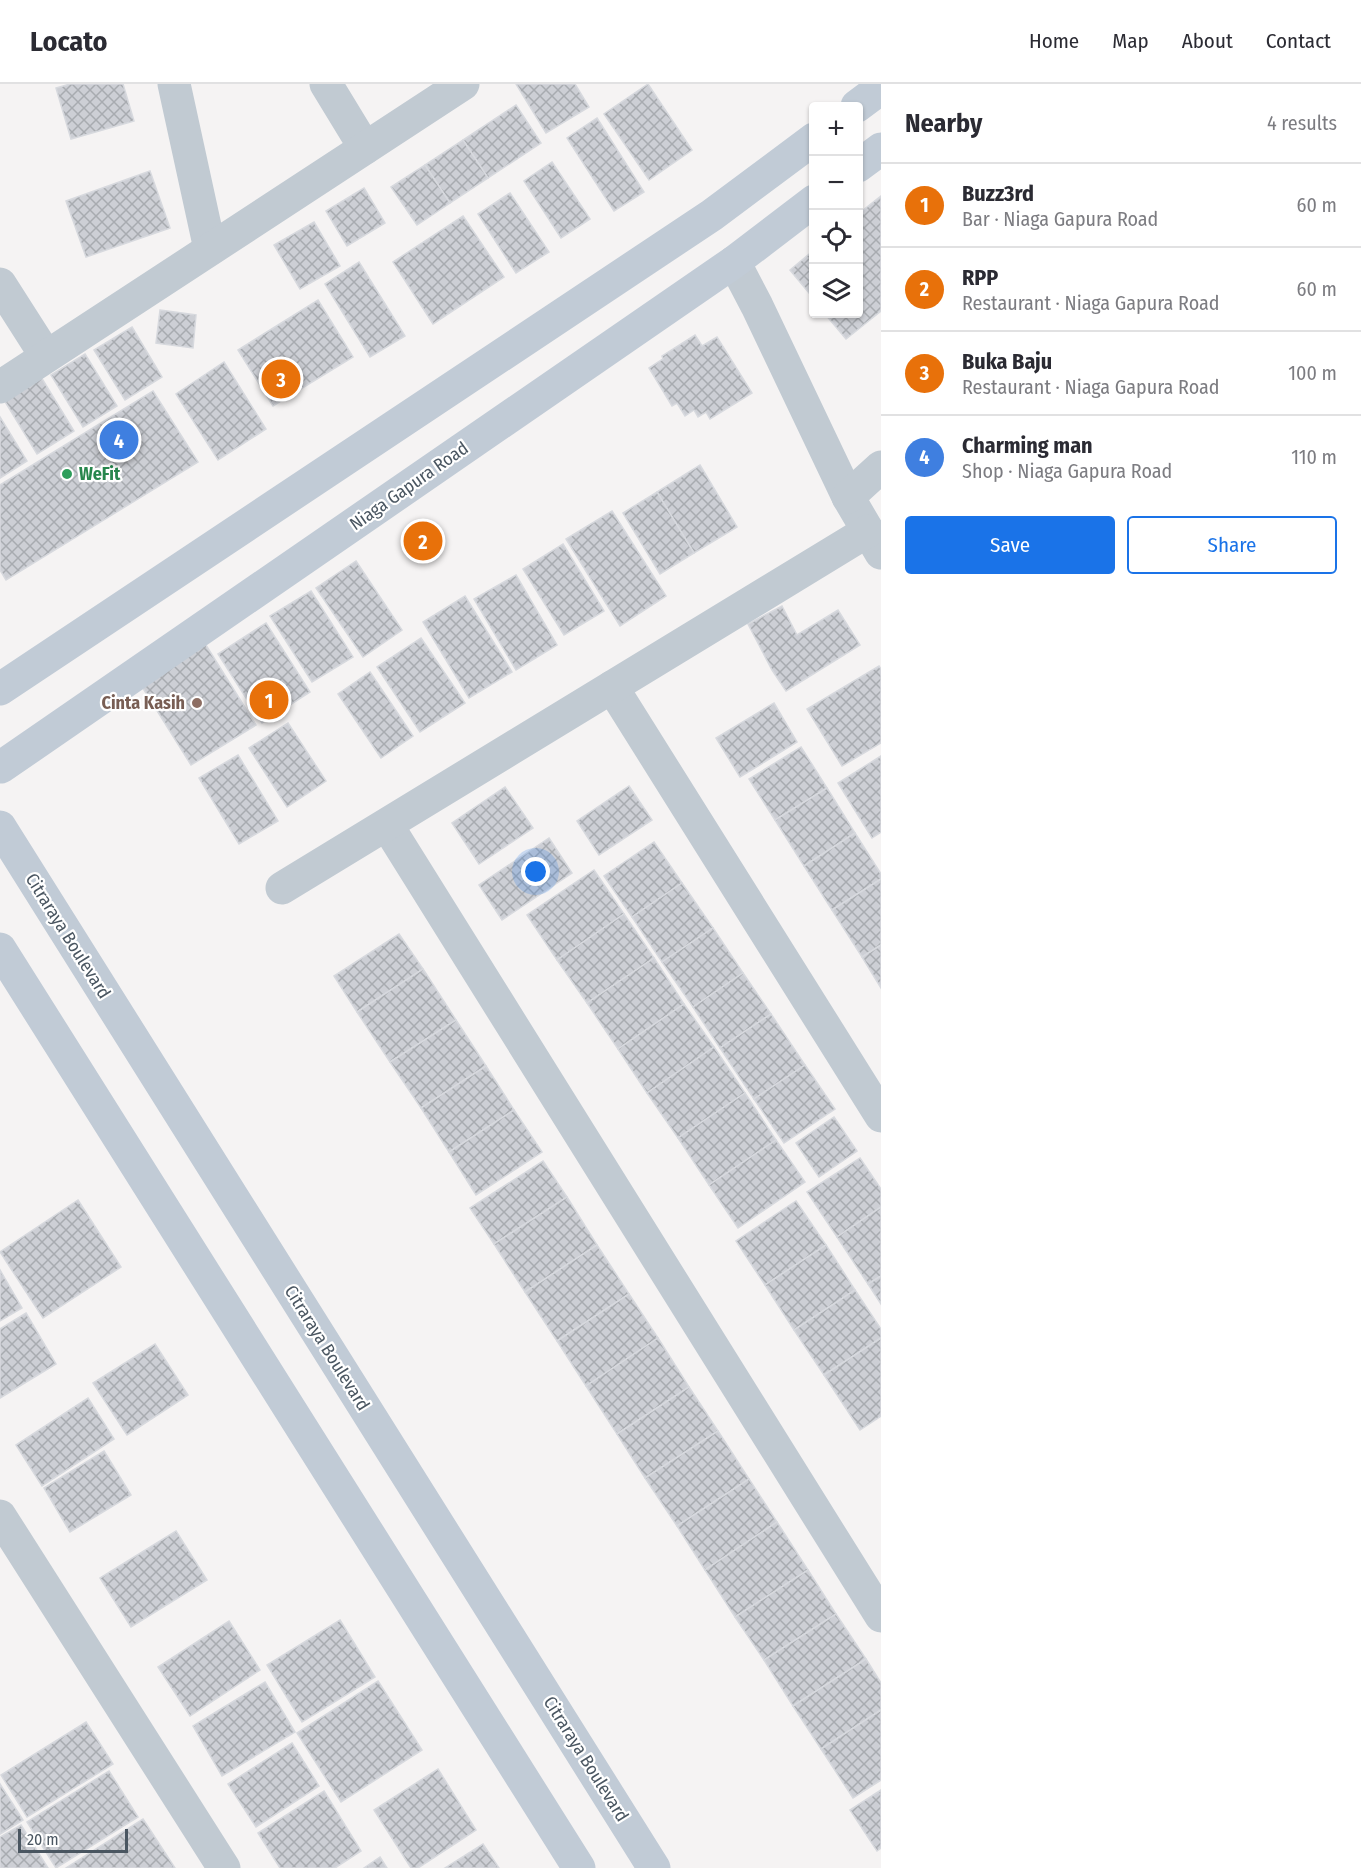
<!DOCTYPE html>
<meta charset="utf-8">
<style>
:root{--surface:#fff;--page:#f2f2f3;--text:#2b2b33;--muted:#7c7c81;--line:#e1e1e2;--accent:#1a73e8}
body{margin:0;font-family:"Fira Sans Condensed",sans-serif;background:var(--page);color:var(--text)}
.controls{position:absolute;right:18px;top:18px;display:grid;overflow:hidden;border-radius:6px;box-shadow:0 2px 4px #0004}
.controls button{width:54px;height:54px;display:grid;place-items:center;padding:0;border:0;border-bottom:2px solid var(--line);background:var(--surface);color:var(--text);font:30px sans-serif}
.scale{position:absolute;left:18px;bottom:15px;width:110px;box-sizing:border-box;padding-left:6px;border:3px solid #4a5661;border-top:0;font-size:16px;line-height:21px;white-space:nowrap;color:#4a5661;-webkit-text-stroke:4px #fff;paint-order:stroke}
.you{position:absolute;left:536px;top:788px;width:21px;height:21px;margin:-15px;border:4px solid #fff;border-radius:50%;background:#1a73e8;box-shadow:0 0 0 9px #1a73e833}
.badge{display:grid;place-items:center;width:39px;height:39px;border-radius:50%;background:var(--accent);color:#fff;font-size:20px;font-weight:700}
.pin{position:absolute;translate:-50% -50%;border:3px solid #fff;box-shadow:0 2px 6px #0006}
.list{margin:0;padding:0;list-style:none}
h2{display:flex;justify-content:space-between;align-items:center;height:78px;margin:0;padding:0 24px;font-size:26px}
h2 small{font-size:20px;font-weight:400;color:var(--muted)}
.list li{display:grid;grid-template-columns:39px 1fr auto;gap:18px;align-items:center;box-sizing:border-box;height:84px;padding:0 24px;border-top:2px solid var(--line)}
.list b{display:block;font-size:22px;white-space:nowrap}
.list p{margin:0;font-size:20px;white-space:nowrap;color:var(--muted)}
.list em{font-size:20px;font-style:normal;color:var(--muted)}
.actions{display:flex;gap:12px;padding:18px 24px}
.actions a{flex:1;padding:14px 0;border:2px solid var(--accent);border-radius:6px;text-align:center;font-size:21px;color:var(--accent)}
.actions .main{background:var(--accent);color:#fff}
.icon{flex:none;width:33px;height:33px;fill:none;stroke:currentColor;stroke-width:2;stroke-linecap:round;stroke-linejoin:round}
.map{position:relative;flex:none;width:881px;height:1784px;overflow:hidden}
header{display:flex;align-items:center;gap:36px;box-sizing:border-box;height:84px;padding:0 30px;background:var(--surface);border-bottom:2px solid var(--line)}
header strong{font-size:28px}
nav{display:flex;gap:33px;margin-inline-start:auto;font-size:21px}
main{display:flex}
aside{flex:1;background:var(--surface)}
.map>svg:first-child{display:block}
.building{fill:url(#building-cross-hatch);stroke:#d7d9de;stroke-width:1.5}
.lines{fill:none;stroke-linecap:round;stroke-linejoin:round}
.street{stroke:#c1cad2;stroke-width:33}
.secondary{stroke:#c1cbd6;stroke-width:33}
.leisure-dot{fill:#2e9e5b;stroke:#fff;stroke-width:2}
.education-dot{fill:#8d6e63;stroke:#fff;stroke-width:2}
.labels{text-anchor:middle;stroke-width:4.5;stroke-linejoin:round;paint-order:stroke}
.leisure-label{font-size:18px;font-weight:bold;fill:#27864d;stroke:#fff;text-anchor:start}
.street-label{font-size:18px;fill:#4a5661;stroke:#fff}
.education-label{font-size:18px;font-weight:bold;fill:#785e54;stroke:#fff;text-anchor:end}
</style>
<header>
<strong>Locato</strong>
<nav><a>Home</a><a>Map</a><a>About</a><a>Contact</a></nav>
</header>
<main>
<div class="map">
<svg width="881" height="1784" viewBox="0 0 881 1784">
<defs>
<pattern id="building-cross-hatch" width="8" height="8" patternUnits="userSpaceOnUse" patternTransform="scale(1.5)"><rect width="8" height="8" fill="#cdcfd5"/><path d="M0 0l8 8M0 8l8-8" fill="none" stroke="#a8abb0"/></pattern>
</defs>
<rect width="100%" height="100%" fill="#f5f3f3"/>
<g class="building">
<path d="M70,0H123L134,37L71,55L56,4Z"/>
<path d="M516,0H575L589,23L546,49Z"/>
<path d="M648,0L692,66L649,96L604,30Z"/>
<path d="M516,21L541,59L488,94L463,56Z"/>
<path d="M597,34L644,108L614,127L567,54Z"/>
<path d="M463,56L488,94L450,119L425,81Z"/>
<path d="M552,78L590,135L561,154L524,97Z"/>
<path d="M425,81L450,119L417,141L391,103Z"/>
<path d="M150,87L170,144L86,173L66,117Z"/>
<path d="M364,104L385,139L347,162L326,127Z"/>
<path d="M510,109L549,168L516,189L478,130Z"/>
<path d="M881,112V227L846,255L825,230H858V130Z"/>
<path d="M463,132L504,193L433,240L393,178Z"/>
<path d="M314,138L340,182L300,205L274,161Z"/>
<path d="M814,166V215L790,186Z"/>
<path d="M359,178L405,252L370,273L325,200Z"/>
<path d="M318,216L353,273L273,322L238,266Z"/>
<path d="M160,226L196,231L193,264L156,259Z"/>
<path d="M132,243L162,293L125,316L94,266Z"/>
<path d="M695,251L702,262L717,253L752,309L710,335L706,328L698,333L694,326L685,332L677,319L672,322L649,284L663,275L662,272Z"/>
<path d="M85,270L117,322L83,343L51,291Z"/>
<path d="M224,278L266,345L218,376L176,310Z"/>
<path d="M41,293L74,347L37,370L4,316Z"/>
<path d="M153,307L198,378L6,496L0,486V401Z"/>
<path d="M0,333L27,377L0,394Z"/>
<path d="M700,381L737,443L694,469L657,408Z"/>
<path d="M657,408L694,469L660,490L623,429Z"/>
<path d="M612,427L666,512L620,542L566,455Z"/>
<path d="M563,460L604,527L564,551L523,485Z"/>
<path d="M356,477L402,546L363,573L316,504Z"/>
<path d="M516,491L557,561L516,586L474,515Z"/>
<path d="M311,507L353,573L312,598L270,532Z"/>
<path d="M465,512L512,588L469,614L423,538Z"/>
<path d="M782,522L797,551L838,526L860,561L786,607L772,586L748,540Z"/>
<path d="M266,539L310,608L262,639L218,570Z"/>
<path d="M421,554L465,619L420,648L377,583Z"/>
<path d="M204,558L256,641L191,681L139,598Z"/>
<path d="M879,582L881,585V659L842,682L807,625Z"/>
<path d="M370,588L413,652L381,674L338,610Z"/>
<path d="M774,619L797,658L740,693L716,654Z"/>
<path d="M288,639L326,697L287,723L249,664Z"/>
<path d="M801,663L827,704L775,736L749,695Z"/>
<path d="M238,671L278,737L239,760L199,694Z"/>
<path d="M881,672V748L872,754L838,699Z"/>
<path d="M629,702L652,736L599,771L577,737Z"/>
<path d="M505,703L533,744L479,780L452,739Z"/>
<path d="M827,704L855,749L804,782L775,736Z"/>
<path d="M855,749L881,790V795L832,826L804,782Z"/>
<path d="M549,754L572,789L502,836L479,801Z"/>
<path d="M654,758L682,799L632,833L604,792Z"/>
<path d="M594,786L624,830L557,876L527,831Z"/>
<path d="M881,795V861L862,873L832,826Z"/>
<path d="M682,799L713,844L662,878L632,833Z"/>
<path d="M624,830L654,874L587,919L557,876Z"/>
<path d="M713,844L743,889L693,923L662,878Z"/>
<path d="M399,850L423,885L357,928L334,892Z"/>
<path d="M881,861V904L862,873Z"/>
<path d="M654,874L684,920L618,965L587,919Z"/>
<path d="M423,885L456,936L390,978L357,928Z"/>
<path d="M743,889L771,930L720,964L693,923Z"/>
<path d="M684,920L714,963L647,1009L618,965Z"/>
<path d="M771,930L805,981L754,1015L720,964Z"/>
<path d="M456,936L486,982L421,1024L390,978Z"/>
<path d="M714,963L745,1009L678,1054L647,1009Z"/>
<path d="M805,981L835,1025L784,1059L754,1015Z"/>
<path d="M486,982L514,1026L449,1068L421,1024Z"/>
<path d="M745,1009L776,1056L709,1101L678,1054Z"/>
<path d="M514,1026L542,1068L476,1111L449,1068Z"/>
<path d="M834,1033L857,1067L819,1093L796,1059Z"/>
<path d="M776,1056L805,1098L738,1144L709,1101Z"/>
<path d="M860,1074L881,1105V1123L837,1153L807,1108Z"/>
<path d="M543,1077L567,1113L494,1160L470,1124Z"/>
<path d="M567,1113L597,1161L525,1208L494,1160Z"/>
<path d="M78,1116L121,1183L43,1234L0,1168Z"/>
<path d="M796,1117L826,1161L765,1201L736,1157Z"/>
<path d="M881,1123V1192L868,1200L837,1153Z"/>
<path d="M597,1161L629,1210L557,1257L525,1208Z"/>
<path d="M826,1161L855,1206L794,1246L765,1201Z"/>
<path d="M0,1186L22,1224L0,1237Z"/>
<path d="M881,1192V1220L868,1200Z"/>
<path d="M855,1206L881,1245V1254L824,1291L794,1246Z"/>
<path d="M629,1210L658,1254L586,1302L557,1257Z"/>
<path d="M26,1229L56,1280L0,1314V1245Z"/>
<path d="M658,1254L689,1303L617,1350L586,1302Z"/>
<path d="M881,1254V1332L860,1346L824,1291Z"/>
<path d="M155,1260L188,1311L127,1351L93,1299Z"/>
<path d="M689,1303L718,1347L645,1394L617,1350Z"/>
<path d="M88,1314L114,1355L42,1402L16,1361Z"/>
<path d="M718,1347L749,1395L677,1442L645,1394Z"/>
<path d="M104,1367L131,1411L70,1448L44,1404Z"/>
<path d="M749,1395L777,1438L705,1486L677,1442Z"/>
<path d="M777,1438L808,1486L735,1533L705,1486Z"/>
<path d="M176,1447L207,1496L131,1543L100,1494Z"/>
<path d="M808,1486L836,1530L764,1576L735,1533Z"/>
<path d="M836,1530L866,1575L793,1622L764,1576Z"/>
<path d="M340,1536L375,1593L302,1638L267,1581Z"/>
<path d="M229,1537L260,1586L190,1632L158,1583Z"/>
<path d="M866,1575L881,1599V1626L821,1665L793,1622Z"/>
<path d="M378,1597L422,1666L341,1718L297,1649Z"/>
<path d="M265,1598L295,1648L222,1692L193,1642Z"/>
<path d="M881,1626V1696L853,1714L821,1665Z"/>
<path d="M86,1638L113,1680L27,1733L1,1691Z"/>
<path d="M292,1659L319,1702L256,1743L228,1700Z"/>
<path d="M438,1685L476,1746L418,1784H411L374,1726Z"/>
<path d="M109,1687L138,1733L56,1784L27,1738Z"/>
<path d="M0,1700L23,1736L0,1750Z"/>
<path d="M881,1706V1764L877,1767L850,1726Z"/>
<path d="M324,1707L361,1767L335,1784H280L258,1749Z"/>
<path d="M143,1735L175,1784H66Z"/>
<path d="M21,1741L48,1784H0V1753Z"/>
<path d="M483,1760L499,1784H445Z"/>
<path d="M380,1773L387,1784H364Z"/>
</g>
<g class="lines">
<g class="street">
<path d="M174,0L210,165"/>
<path d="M326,0L365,64"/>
<path d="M734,178L757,222L848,413L881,469"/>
<path d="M0,200L46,272"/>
<path d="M0,303L463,0"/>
<path d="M848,413L881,383"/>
<path d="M612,603L881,1032"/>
<path d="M387,741L881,1532"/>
<path d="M282,804L868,447"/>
<path d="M0,1432L224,1784"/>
</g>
<g class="secondary">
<path d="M857,22L881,4"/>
<path d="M858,82L881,65"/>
<path d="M0,605L712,131L814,55"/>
<path d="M1,683L734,178L814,117"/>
<path d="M0,743L654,1784"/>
<path d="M0,865L579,1784"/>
</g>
</g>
<circle class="leisure-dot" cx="67" cy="390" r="6"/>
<circle class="education-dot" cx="197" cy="619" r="6"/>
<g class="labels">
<g class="leisure-label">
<text x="79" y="396">WeFit</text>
</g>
<g class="street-label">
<text transform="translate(409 402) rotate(-35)" y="6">Niaga Gapura Road</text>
<text transform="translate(68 852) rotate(58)" y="6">Citraraya Boulevard</text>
<text transform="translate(327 1264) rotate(58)" y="6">Citraraya Boulevard</text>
<text transform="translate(586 1675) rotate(58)" y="6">Citraraya Boulevard</text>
</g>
<g class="education-label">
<text x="185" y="625">Cinta Kasih</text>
</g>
</g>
</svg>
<div class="controls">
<button>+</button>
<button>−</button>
<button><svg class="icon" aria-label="locate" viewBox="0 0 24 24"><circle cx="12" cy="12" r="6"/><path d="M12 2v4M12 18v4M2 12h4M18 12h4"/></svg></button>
<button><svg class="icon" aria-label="layers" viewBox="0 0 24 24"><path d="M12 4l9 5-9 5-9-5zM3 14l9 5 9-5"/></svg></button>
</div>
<div class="scale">20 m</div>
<div class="you"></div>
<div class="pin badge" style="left:269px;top:616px;background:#e8710a">1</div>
<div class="pin badge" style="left:423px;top:457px;background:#e8710a">2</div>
<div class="pin badge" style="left:281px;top:295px;background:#e8710a">3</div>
<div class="pin badge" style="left:119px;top:356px;background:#3f7fe0">4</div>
</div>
<aside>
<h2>Nearby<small>4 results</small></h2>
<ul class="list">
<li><span class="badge" style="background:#e8710a">1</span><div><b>Buzz3rd</b><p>Bar · Niaga Gapura Road</p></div><em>60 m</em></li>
<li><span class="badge" style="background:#e8710a">2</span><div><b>RPP</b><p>Restaurant · Niaga Gapura Road</p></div><em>60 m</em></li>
<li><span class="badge" style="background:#e8710a">3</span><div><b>Buka Baju</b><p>Restaurant · Niaga Gapura Road</p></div><em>100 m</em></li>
<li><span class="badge" style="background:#3f7fe0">4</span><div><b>Charming man</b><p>Shop · Niaga Gapura Road</p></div><em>110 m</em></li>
</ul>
<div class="actions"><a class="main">Save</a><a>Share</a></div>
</aside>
</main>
